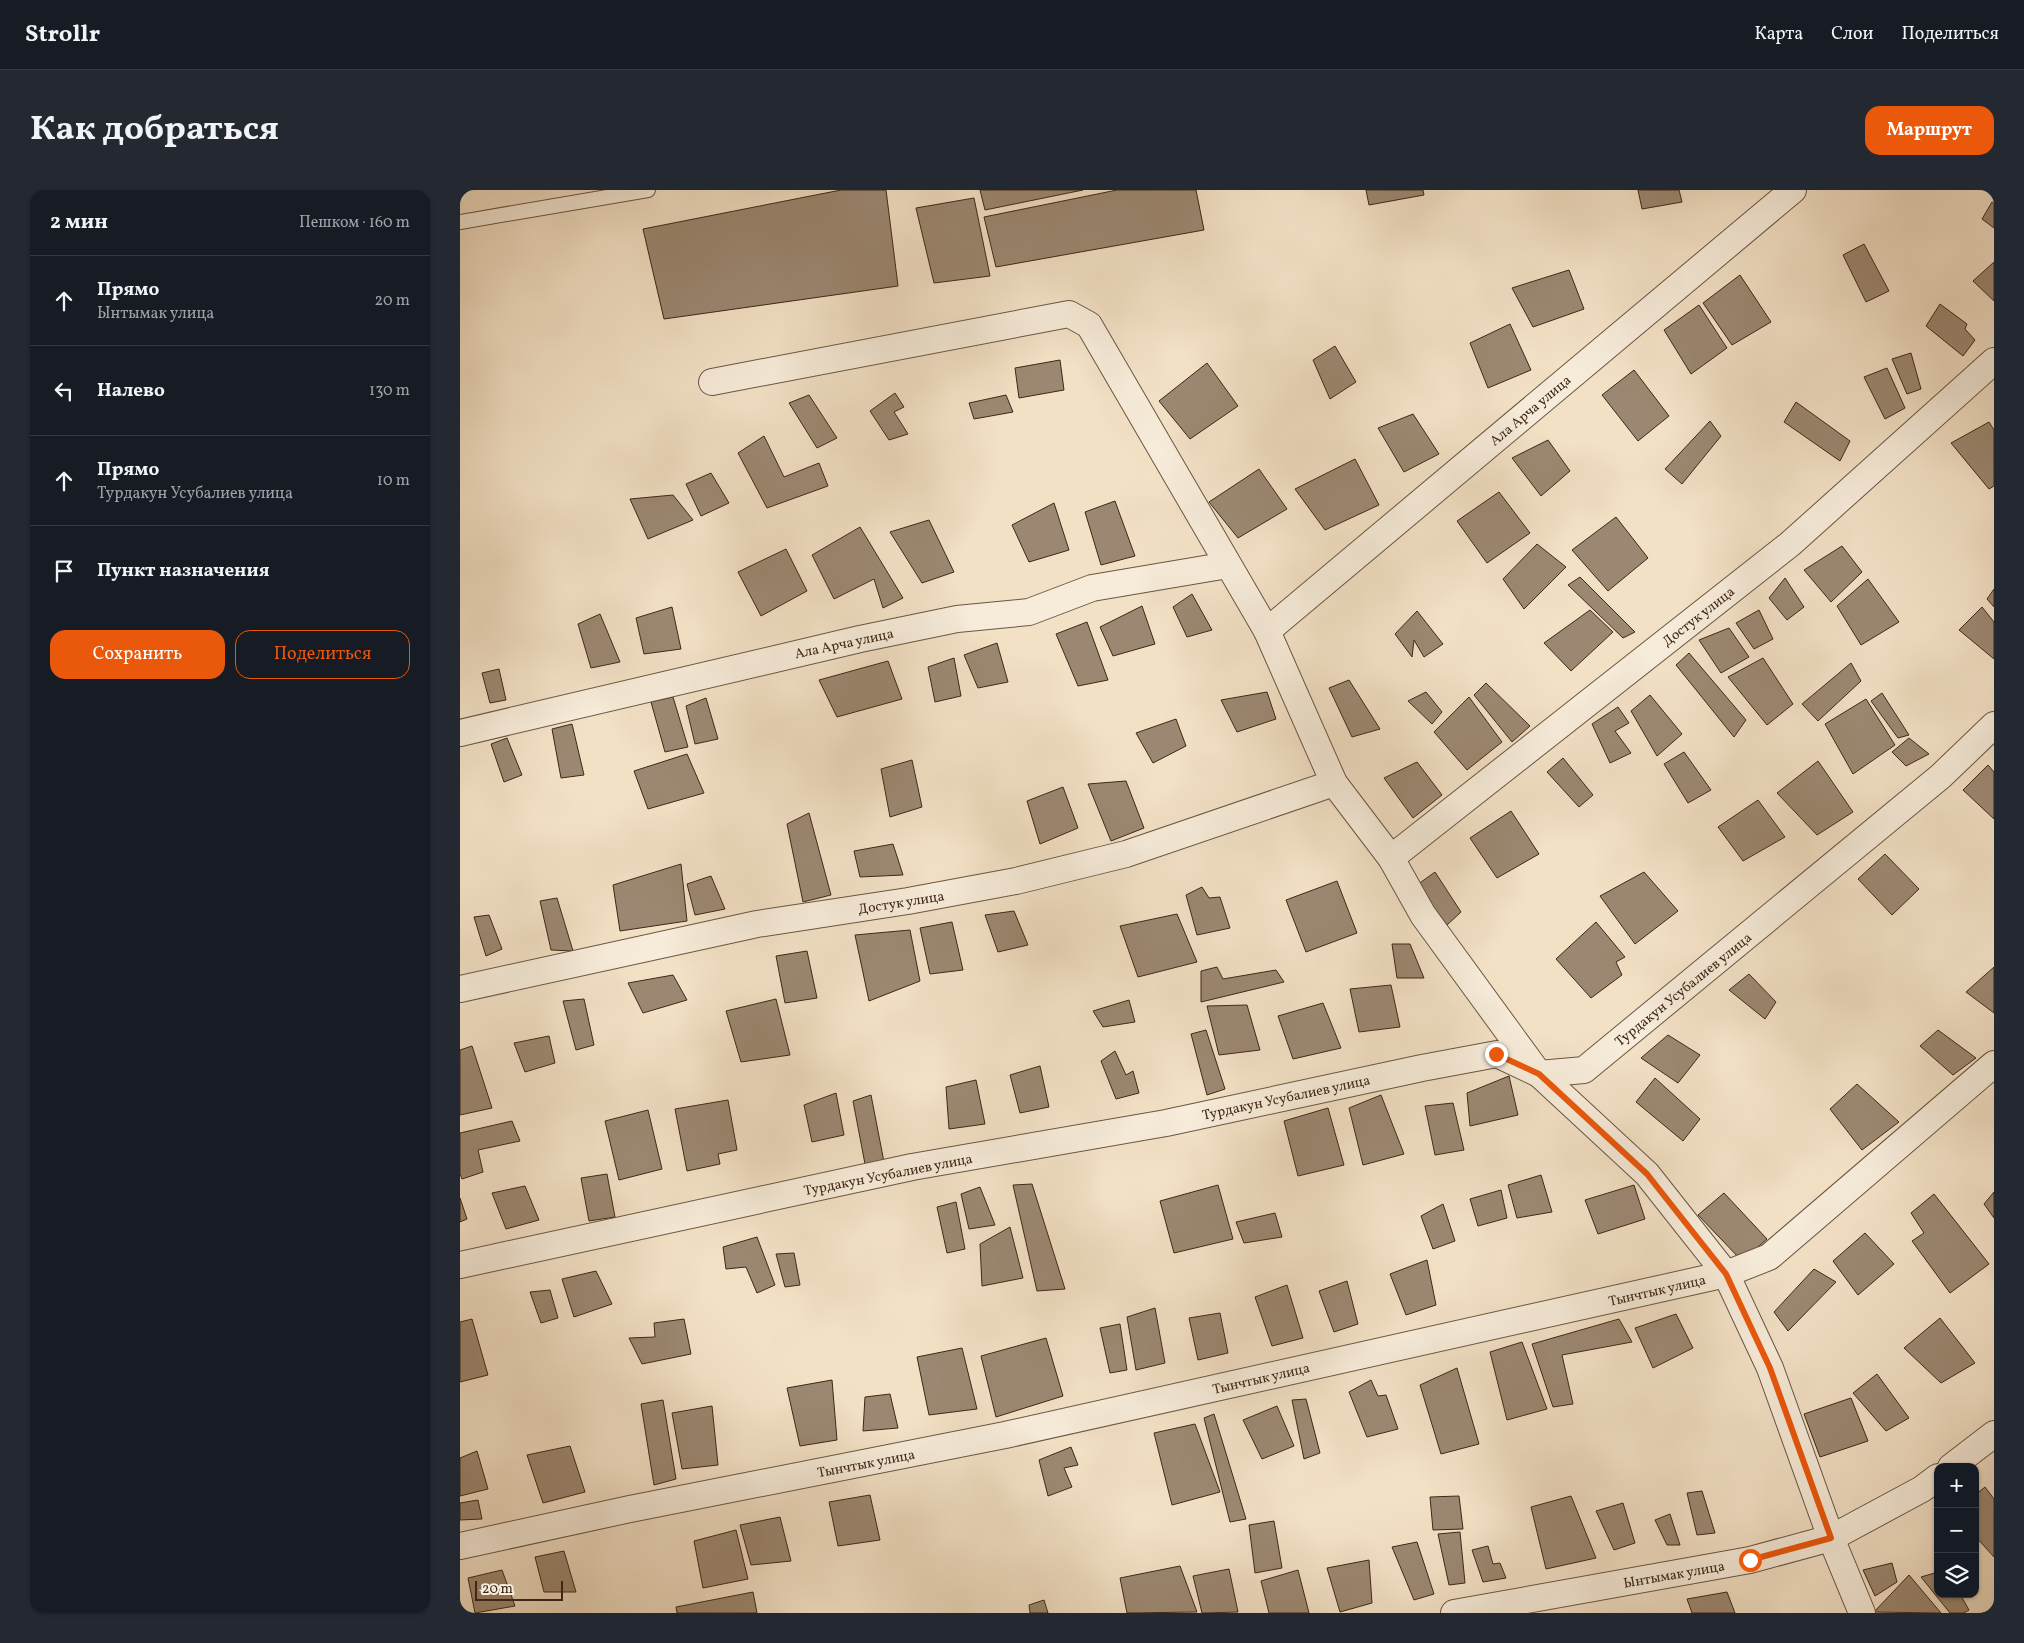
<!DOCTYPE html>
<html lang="ru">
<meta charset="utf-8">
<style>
:root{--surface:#171b24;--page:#242831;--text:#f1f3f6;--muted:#9ea1a6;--line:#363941;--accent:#ea580c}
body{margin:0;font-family:Vollkorn,serif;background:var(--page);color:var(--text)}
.controls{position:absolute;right:15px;bottom:15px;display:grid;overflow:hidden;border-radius:10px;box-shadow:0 1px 4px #0004}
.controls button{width:45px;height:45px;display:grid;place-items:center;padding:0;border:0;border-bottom:1px solid var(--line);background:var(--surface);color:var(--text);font:25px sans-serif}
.scale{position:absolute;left:15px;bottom:12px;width:88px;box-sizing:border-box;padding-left:5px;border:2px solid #3e2716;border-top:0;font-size:14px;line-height:18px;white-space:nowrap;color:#3e2716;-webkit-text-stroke:4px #f7ecda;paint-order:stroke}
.stop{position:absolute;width:15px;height:15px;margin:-11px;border:4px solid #ea580c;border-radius:50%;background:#fff}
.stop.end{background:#ea580c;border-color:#fff;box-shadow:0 1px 5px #0008}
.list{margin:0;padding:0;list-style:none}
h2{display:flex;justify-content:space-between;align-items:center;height:65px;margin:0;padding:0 20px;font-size:21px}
h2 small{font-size:16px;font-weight:400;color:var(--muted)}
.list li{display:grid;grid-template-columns:32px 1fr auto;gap:15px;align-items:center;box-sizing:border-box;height:90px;padding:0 20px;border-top:1px solid var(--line)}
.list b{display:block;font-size:19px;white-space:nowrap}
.list p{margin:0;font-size:16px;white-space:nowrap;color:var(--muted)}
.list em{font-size:16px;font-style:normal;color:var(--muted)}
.actions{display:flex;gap:10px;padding:15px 20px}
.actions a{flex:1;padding:11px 0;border:1px solid var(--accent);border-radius:15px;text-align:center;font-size:18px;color:var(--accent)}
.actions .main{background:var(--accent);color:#fff}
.icon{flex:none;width:28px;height:28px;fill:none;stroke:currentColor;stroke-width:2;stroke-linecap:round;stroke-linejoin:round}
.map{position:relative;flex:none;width:1534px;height:1423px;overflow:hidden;border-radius:15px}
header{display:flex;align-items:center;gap:30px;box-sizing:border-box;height:70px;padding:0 25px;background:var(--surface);border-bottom:1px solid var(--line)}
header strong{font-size:24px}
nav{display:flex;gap:28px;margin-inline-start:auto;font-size:18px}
.intro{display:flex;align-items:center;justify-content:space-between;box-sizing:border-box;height:120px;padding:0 30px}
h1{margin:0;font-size:35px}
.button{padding:12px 22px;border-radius:15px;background:var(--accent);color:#fff;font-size:18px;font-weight:700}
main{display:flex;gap:30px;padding:0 30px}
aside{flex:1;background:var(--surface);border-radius:15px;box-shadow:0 1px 4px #0004}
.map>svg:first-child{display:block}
.building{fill:#9c8872;stroke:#3e2716}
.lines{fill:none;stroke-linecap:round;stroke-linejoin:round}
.service-casing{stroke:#6b5642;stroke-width:16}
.minor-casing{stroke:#6b5642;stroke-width:28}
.service{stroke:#f7ecda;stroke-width:14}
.minor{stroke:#f7ecda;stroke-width:26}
.route{stroke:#ea580c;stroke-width:6}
.labels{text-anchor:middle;stroke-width:4;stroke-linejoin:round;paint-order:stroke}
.street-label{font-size:14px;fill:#3e2716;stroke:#f7ecda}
</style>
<header>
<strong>Strollr</strong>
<nav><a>Карта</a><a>Слои</a><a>Поделиться</a></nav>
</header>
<div class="intro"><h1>Как добраться</h1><a class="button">Маршрут</a></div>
<main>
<aside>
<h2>2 мин<small>Пешком · 160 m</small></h2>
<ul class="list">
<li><svg class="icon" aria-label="ahead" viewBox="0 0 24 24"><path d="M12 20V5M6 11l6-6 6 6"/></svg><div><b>Прямо</b><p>Ынтымак улица</p></div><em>20 m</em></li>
<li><svg class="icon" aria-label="left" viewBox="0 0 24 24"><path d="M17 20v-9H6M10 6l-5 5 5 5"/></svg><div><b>Налево</b></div><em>130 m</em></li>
<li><svg class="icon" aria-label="ahead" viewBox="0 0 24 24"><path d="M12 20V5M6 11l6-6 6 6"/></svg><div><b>Прямо</b><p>Турдакун Усубалиев улица</p></div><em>10 m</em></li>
<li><svg class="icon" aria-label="arrive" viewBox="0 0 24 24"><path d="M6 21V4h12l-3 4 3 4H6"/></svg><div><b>Пункт назначения</b></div></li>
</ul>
<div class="actions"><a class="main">Сохранить</a><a>Поделиться</a></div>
</aside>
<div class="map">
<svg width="1534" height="1423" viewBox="0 0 1534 1423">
<rect width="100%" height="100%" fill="#f3e1c6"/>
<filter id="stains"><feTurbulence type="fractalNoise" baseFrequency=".004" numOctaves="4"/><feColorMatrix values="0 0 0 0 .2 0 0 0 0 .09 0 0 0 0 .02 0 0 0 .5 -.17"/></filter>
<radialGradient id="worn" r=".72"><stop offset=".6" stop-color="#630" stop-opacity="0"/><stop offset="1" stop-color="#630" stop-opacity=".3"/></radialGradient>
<g class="building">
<path d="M381,0H426L438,96L204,129L183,39Z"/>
<path d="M520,0H623L525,20Z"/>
<path d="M657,0H736L744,40L536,77L524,27Z"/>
<path d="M906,0H963L964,5L909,15Z"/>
<path d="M1178,0H1219L1222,12L1182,19Z"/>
<path d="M514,8L530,86L474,93L456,18Z"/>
<path d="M1532,12L1534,13V38L1522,29Z"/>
<path d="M1404,54L1429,101L1406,112L1383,65Z"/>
<path d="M1534,72V111L1513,91Z"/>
<path d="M1109,80L1124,119L1073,137L1052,98Z"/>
<path d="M1280,85L1311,132L1272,155L1243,113Z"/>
<path d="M1480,114L1507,134L1505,139L1515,150L1503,166L1466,136Z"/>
<path d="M1239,115L1267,158L1231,184L1204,140Z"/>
<path d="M1050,134L1071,180L1028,198L1010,153Z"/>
<path d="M875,156L896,192L870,209L853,170Z"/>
<path d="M1451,163L1461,199L1447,204L1432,169Z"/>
<path d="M600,170L604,200L559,208L555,178Z"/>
<path d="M747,173L778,216L730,249L699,211Z"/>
<path d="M1427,178L1445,218L1425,229L1404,187Z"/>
<path d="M1174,180L1209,226L1178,251L1142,205Z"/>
<path d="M435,203L444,217L434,222L448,244L429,250L410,221Z"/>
<path d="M349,205L377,248L357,258L329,213Z"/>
<path d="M546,205L553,222L514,229L509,213Z"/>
<path d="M1336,212L1390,251L1380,271L1324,232Z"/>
<path d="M953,224L979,264L944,282L918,238Z"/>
<path d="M1250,231L1261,246L1222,294L1205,279Z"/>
<path d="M1529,232L1534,240V296L1529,299L1491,253Z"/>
<path d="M304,246L324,287L359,273L368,296L307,318L278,263Z"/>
<path d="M1088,250L1110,281L1081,306L1052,268Z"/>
<path d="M895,269L919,315L865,340L835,299Z"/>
<path d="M799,279L827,319L778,348L749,312Z"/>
<path d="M251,283L269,313L241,326L226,294Z"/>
<path d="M1039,302L1070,343L1027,373L997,331Z"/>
<path d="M213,305L233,330L188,349L170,309Z"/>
<path d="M655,311L675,366L641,375L625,322Z"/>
<path d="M594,313L609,360L569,372L552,335Z"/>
<path d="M1156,327L1188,368L1148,401L1112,360Z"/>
<path d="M469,330L494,382L462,393L430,342Z"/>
<path d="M400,337L443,408L423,418L414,389L374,409L352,365Z"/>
<path d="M1077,354L1106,377L1064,419L1043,389Z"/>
<path d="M1382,356L1402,382L1371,412L1344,380Z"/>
<path d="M326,359L347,401L301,426L278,382Z"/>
<path d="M1120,387L1175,442L1163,448L1108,395Z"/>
<path d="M1325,388L1344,417L1327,430L1309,408Z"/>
<path d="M1408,389L1439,432L1401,455L1377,416Z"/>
<path d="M1534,399V417L1527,409Z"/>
<path d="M732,404L752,440L727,447L713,417Z"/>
<path d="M682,416L695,454L653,466L640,437Z"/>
<path d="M212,417L221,459L184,464L176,428Z"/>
<path d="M1522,417L1534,432V469L1499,440Z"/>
<path d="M1130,420L1153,442L1111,481L1084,453Z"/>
<path d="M1299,420L1313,449L1294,459L1276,433Z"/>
<path d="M957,421L983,454L964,467L954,450L952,467L935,444Z"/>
<path d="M140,424L160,472L131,478L118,434Z"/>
<path d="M627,432L648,490L618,496L596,444Z"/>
<path d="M1269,438L1289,467L1261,483L1239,450Z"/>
<path d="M537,453L548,492L518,498L504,465Z"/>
<path d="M1229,463L1286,530L1274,547L1216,475Z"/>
<path d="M494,468L501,506L475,512L468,477Z"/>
<path d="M1303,468L1333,514L1307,535L1268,487Z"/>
<path d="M428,471L442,509L377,527L359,490Z"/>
<path d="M1391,473L1401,491L1358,531L1342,514Z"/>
<path d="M39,479L46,510L30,513L22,483Z"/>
<path d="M889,490L920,539L892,547L869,498Z"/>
<path d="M1026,493L1070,536L1052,552L1014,505Z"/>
<path d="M807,502L816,529L777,542L761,510Z"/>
<path d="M966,502L982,522L972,534L948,511Z"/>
<path d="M1422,503L1449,545L1438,548L1411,511Z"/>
<path d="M1190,505L1222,544L1197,566L1171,521Z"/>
<path d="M213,507L228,557L205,562L191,512Z"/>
<path d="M1009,507L1042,552L1007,580L974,542Z"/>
<path d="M246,508L258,549L235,554L226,516Z"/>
<path d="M1406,509L1435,555L1393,584L1365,534Z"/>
<path d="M1158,517L1169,533L1155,541L1171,563L1150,573L1132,534Z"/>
<path d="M716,529L726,556L693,573L676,543Z"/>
<path d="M112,534L124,585L101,588L92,539Z"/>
<path d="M47,548L62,585L44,592L31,554Z"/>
<path d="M1449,548L1469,564L1446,576L1432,562Z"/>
<path d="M1224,562L1251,600L1228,613L1204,574Z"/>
<path d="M227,564L244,603L188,619L174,581Z"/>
<path d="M1103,568L1133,605L1119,617L1087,582Z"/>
<path d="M452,570L462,617L430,627L421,579Z"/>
<path d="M1358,571L1393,622L1357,645L1317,603Z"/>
<path d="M957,572L982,605L953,628L924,588Z"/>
<path d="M1528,575L1534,582V629L1503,600Z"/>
<path d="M666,591L684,638L651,651L628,594Z"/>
<path d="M603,597L618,638L580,654L567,611Z"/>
<path d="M1298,610L1325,647L1283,671L1258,637Z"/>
<path d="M1051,621L1079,664L1037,688L1010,648Z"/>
<path d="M349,623L371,705L343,712L327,634Z"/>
<path d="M433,654L443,685L400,687L394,661Z"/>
<path d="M1425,664L1459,699L1432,725L1398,689Z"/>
<path d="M221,674L227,731L160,741L153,695Z"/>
<path d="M975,682L1001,722L987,735L957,695Z"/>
<path d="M1184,682L1218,721L1175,754L1140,706Z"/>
<path d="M251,686L265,719L235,725L227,694Z"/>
<path d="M877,691L897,743L846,762L826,710Z"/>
<path d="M742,697L749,708L760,707L770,738L737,745L726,705Z"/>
<path d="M97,708L113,761L91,760L80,711Z"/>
<path d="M554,721L568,755L538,762L525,725Z"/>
<path d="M717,724L737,772L678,787L660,736Z"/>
<path d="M29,725L42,759L26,766L14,727Z"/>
<path d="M492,732L503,780L470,784L460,738Z"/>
<path d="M1136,732L1165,767L1156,772L1162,785L1131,808L1096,769Z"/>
<path d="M450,740L460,791L409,811L395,745Z"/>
<path d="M932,754H950L964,788H937Z"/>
<path d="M347,761L357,808L325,813L316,766Z"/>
<path d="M757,777L763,789L816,780L824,792L741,812V781Z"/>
<path d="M1534,777V823L1506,802Z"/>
<path d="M1289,784L1316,812L1305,829L1269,800Z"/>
<path d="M213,785L227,810L183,823L168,793Z"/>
<path d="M931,795L940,837L899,842L890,799Z"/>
<path d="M124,809L134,855L116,860L103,811Z"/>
<path d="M316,809L330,865L281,872L266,821Z"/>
<path d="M669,810L675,832L643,837L633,821Z"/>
<path d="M863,813L881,858L833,869L818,826Z"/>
<path d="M787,815L800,860L759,865L747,816Z"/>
<path d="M746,840L765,899L747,905L731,844Z"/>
<path d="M1478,840L1516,868L1493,885L1460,856Z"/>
<path d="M1208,845L1240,865L1218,893L1181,868Z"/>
<path d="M89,846L95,873L65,882L54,853Z"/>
<path d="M12,856L32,918L0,925V860Z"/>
<path d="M655,861L666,885L673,881L679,903L656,909L641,871Z"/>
<path d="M580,876L589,917L560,923L550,885Z"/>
<path d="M1049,886L1058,925L1010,936L1007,903Z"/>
<path d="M1195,888L1240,929L1223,951L1176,912Z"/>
<path d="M516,890L525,934L489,939L486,897Z"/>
<path d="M1397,894L1439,932L1402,960L1370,919Z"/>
<path d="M376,903L384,945L352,952L344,915Z"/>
<path d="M411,905L424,972L405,974L393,911Z"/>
<path d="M921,905L944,964L903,975L889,918Z"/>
<path d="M268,910L277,960L258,964L260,974L227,981L215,919Z"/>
<path d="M993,913L1004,960L975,965L965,916Z"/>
<path d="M868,918L884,975L838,986L824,931Z"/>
<path d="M188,920L202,979L159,990L145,931Z"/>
<path d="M52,931L60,951L18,960L23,982L2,989L0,984V943Z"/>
<path d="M147,984L155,1027L129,1031L121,988Z"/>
<path d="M1081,985L1092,1022L1057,1028L1048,995Z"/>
<path d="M572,994L605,1099L577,1101L553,995Z"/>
<path d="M758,995L773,1049L714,1063L700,1011Z"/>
<path d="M1174,995L1185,1029L1138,1044L1125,1010Z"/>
<path d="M65,996L79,1030L46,1039L32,1003Z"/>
<path d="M520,997L535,1035L509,1039L501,1004Z"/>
<path d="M1041,1000L1047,1028L1018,1036L1010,1009Z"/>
<path d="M1534,1002V1028L1524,1014Z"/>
<path d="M1264,1003L1307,1049L1282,1071L1238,1025Z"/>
<path d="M1474,1004L1529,1074L1490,1103L1452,1051L1464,1043L1451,1023Z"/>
<path d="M0,1008L7,1029L0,1032Z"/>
<path d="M496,1012L505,1059L487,1063L477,1017Z"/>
<path d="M983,1014L995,1051L973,1059L961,1026Z"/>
<path d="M815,1023L822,1047L784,1053L776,1032Z"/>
<path d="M550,1037L563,1088L522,1096L520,1054Z"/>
<path d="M1405,1043L1434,1074L1398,1105L1373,1071Z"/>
<path d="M297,1047L315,1095L297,1103L286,1077L266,1079L263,1057Z"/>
<path d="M334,1063L340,1095L325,1097L316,1064Z"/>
<path d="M967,1070L976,1115L946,1125L930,1084Z"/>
<path d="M1354,1079L1376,1092L1328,1141L1314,1122Z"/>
<path d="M136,1081L152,1114L114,1127L102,1089Z"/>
<path d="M887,1091L898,1134L874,1142L859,1101Z"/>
<path d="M827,1095L843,1148L812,1156L795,1107Z"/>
<path d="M90,1100L98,1128L81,1133L70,1102Z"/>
<path d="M695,1118L705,1173L676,1180L667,1127Z"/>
<path d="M760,1123L768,1163L738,1170L729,1128Z"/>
<path d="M1216,1124L1233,1158L1193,1178L1175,1138Z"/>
<path d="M1480,1128L1515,1173L1481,1193L1444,1158Z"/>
<path d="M12,1129L28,1185L0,1192V1132Z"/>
<path d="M224,1129L231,1164L182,1174L169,1148L195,1147L194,1133Z"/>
<path d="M1159,1129L1172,1152L1102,1165L1113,1214L1093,1217L1072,1154Z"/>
<path d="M660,1134L667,1180L650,1183L640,1138Z"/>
<path d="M586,1148L603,1206L536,1227L521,1166Z"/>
<path d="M1062,1152L1087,1219L1047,1230L1030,1162Z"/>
<path d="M502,1158L517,1219L469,1225L457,1167Z"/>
<path d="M997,1178L1019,1254L981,1264L960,1195Z"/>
<path d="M1417,1184L1449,1228L1426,1241L1393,1203Z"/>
<path d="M372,1190L377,1250L340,1256L327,1198Z"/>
<path d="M911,1190L918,1206L926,1205L938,1239L907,1247L889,1202Z"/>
<path d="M430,1204L438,1238L403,1241L405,1207Z"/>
<path d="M1391,1208L1408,1251L1360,1267L1344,1224Z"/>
<path d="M846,1209L860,1263L844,1269L832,1210Z"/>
<path d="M203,1210L216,1289L194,1295L181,1214Z"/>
<path d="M252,1216L258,1275L222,1279L212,1223Z"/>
<path d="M817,1216L834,1256L802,1269L783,1230Z"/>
<path d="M754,1224L786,1329L770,1332L744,1228Z"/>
<path d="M735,1234L760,1302L712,1315L694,1243Z"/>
<path d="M110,1256L125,1302L83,1313L67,1265Z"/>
<path d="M611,1257L618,1275L604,1278L612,1297L588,1306L579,1270Z"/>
<path d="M17,1261L28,1299L0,1306V1268Z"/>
<path d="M1525,1297L1534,1309V1367L1515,1346V1305Z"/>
<path d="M1242,1301L1255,1343L1237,1345L1227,1303Z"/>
<path d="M410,1305L420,1350L378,1356L369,1312Z"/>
<path d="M999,1306L1003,1339L973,1340L970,1307Z"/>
<path d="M1111,1306L1136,1368L1086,1379L1071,1317Z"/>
<path d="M18,1310L22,1329L0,1330V1313Z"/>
<path d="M1163,1313L1175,1353L1154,1360L1136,1321Z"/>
<path d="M1210,1324L1220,1355H1207L1195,1330Z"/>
<path d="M320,1327L331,1371L291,1375L280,1335Z"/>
<path d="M814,1331L822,1378L795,1383L789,1335Z"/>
<path d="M276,1340L288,1389L243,1398L234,1351Z"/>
<path d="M1000,1342L1005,1393L989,1395L978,1344Z"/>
<path d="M957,1352L974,1404L954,1410L932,1357Z"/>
<path d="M1028,1356L1033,1374L1040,1373L1046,1388L1023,1392L1012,1360Z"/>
<path d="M104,1361L116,1402H84L75,1367Z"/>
<path d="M909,1370L912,1413L880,1422L867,1378Z"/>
<path d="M1432,1373L1437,1392L1415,1406L1403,1380Z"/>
<path d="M720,1376L737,1422L667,1423L660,1388Z"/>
<path d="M769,1379L778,1422L742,1423L733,1386Z"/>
<path d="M42,1380L55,1416L15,1423L8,1388Z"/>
<path d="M838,1380L849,1423H809L801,1391Z"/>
<path d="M1478,1382V1404H1500L1509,1420L1504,1423H1490L1461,1387Z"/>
<path d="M1449,1385L1481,1423L1414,1422Z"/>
<path d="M293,1402L297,1423H217L216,1417Z"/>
<path d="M1267,1402L1275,1423H1232L1227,1409Z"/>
<path d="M584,1410L588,1423H570L569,1415Z"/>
</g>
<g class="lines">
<g class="service-casing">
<path id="service" d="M0,32L188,0"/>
</g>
<g class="minor-casing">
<g id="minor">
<path d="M252,192L609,124L629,135L807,441L874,593L931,668L963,725L1079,884L1187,984L1266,1084L1310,1178L1371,1348L1402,1423"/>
<path d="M807,441L1333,0"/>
<path d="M0,543L400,449L497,429L569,422L632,398L768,375"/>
<path d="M931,668L1330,354L1534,171"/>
<path d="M0,799L297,734L448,711L556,691L666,664L874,593"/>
<path d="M0,1075L452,977L706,933L962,878L1037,864L1079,884L1124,880L1481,586L1534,535"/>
<path d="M1491,1277L1534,1244"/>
<path d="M0,1356L170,1319L545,1245L1266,1084L1309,1067L1534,874"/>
<path d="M994,1423L1290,1370L1371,1348L1462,1299L1478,1287"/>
</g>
</g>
<use href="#service" class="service"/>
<use href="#minor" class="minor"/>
</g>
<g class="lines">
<path class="route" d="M1036,864L1079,884L1187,984L1266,1084L1310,1178L1371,1348L1290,1370"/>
</g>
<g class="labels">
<g class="street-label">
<text transform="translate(1070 220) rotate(-40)" y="5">Ала Арча улица</text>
<text transform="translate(1238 426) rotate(-38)" y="5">Достук улица</text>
<text transform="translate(384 453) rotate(-12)" y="5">Ала Арча улица</text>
<text transform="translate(441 712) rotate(-9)" y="5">Достук улица</text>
<text transform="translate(1223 799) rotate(-39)" y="5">Турдакун Усубалиев улица</text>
<text transform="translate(826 907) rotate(-12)" y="5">Турдакун Усубалиев улица</text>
<text transform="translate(428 984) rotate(-11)" y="5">Турдакун Усубалиев улица</text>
<text transform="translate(1197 1100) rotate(-13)" y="5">Тынчтык улица</text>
<text transform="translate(801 1188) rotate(-13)" y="5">Тынчтык улица</text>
<text transform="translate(406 1273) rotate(-11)" y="5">Тынчтык улица</text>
<text transform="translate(1214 1384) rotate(-10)" y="5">Ынтымак улица</text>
</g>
</g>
<rect width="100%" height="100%" filter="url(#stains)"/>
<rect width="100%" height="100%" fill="url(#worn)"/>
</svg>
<div class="controls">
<button>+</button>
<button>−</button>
<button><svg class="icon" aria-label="layers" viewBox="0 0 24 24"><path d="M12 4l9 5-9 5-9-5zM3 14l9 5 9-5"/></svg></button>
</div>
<div class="scale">20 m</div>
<div class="stop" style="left:1290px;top:1370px"></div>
<div class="stop end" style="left:1036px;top:864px"></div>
</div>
</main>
